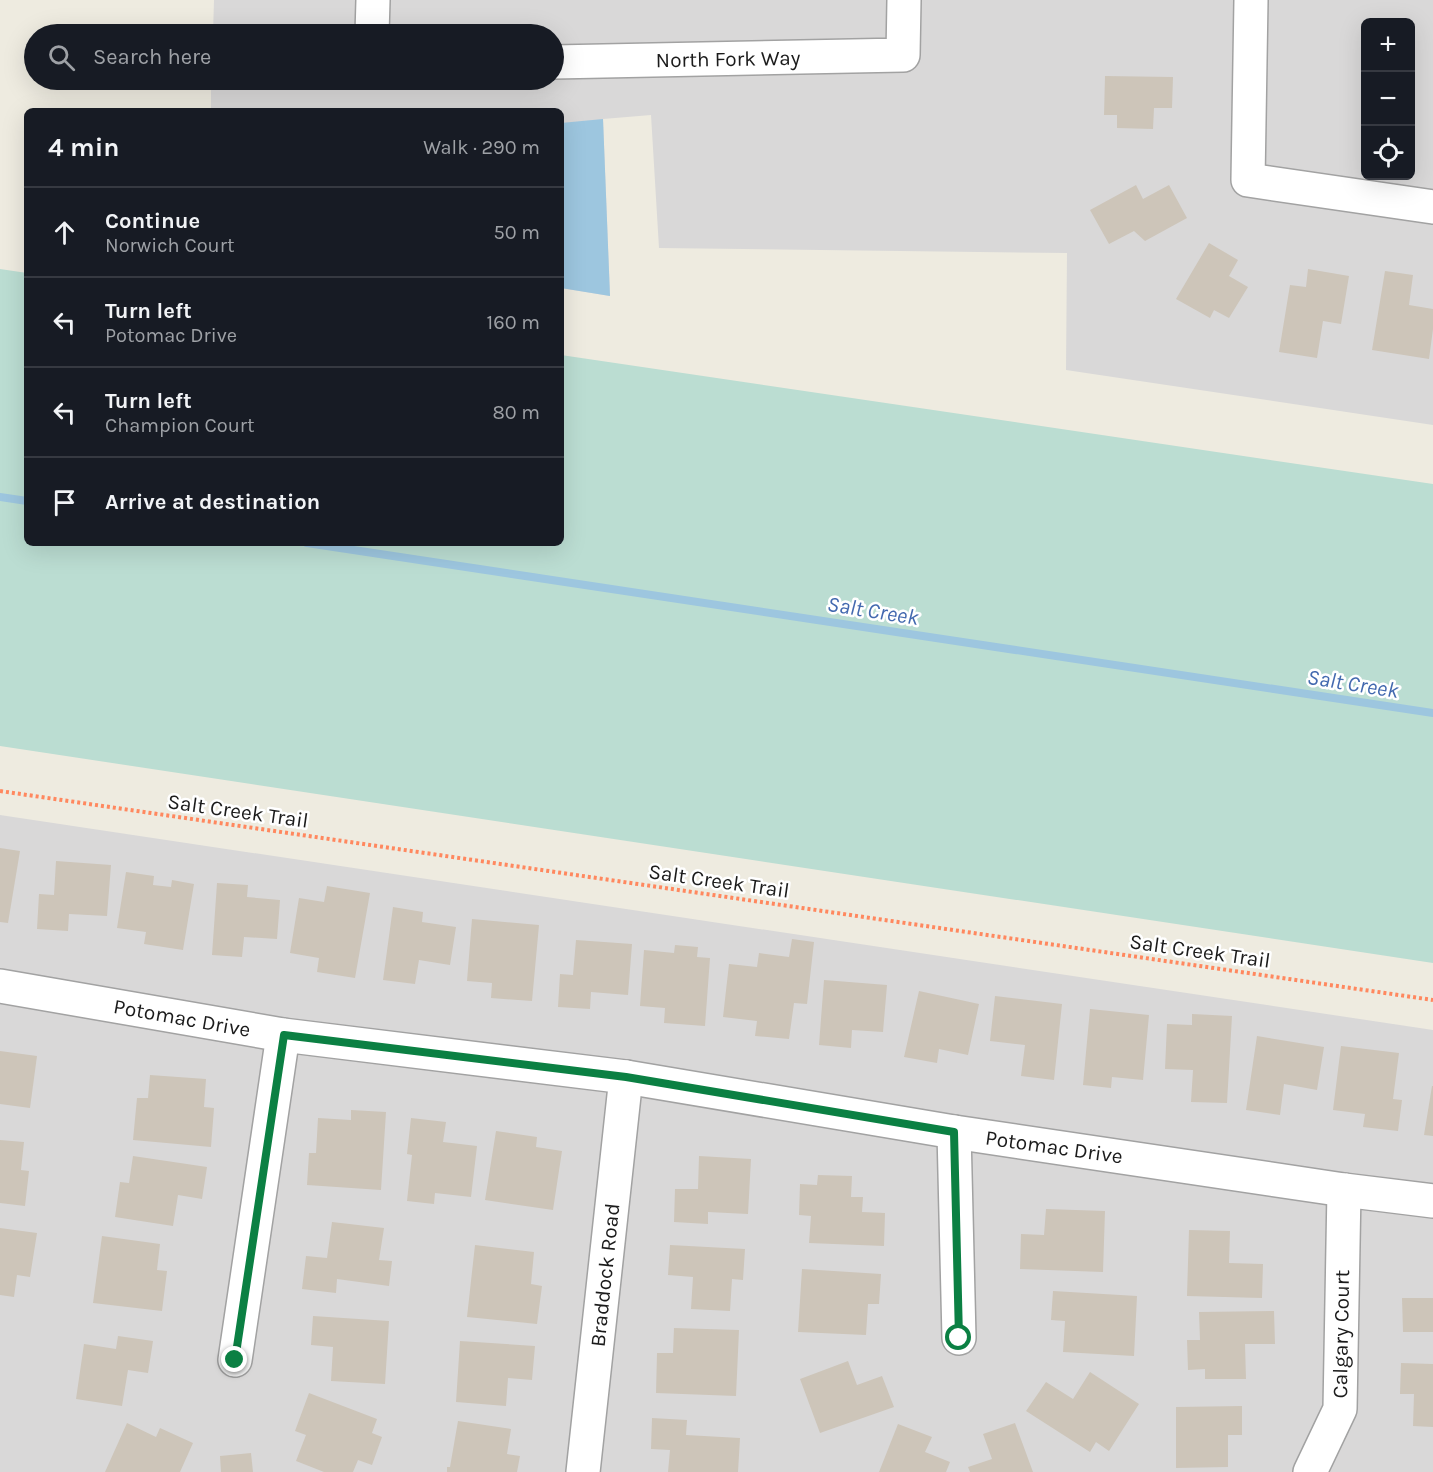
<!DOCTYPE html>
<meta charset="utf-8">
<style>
:root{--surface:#171b24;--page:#242831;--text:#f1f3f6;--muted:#9ea1a6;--line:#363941}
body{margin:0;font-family:Karla,sans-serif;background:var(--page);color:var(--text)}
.controls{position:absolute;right:18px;top:18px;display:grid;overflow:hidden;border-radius:9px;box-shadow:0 6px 24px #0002}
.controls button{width:54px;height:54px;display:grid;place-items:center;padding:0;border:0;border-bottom:2px solid var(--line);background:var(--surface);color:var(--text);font:30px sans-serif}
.stop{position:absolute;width:18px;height:18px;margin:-14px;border:4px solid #0b8043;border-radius:50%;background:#fff}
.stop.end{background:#0b8043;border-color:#fff;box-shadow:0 2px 6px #0008}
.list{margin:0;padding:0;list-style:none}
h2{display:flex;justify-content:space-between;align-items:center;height:78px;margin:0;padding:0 24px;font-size:26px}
h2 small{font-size:20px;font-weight:400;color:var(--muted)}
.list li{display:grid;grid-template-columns:39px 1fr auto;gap:18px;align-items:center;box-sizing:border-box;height:90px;padding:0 24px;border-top:2px solid var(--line)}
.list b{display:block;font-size:22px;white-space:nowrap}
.list p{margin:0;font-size:20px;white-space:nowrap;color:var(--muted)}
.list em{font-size:20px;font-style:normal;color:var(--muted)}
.icon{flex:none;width:33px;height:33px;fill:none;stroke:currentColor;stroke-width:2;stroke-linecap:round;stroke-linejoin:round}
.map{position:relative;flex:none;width:1433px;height:1472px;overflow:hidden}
.search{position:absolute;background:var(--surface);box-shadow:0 6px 24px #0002;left:24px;top:24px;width:540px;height:66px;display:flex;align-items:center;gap:15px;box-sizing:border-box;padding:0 21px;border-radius:33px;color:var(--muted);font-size:22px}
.panel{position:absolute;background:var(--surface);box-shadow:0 6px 24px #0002;left:24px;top:108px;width:540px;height:438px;border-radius:9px}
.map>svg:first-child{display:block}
.residential{fill:#d9d8d8;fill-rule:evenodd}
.wetland{fill:#bbddd2}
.water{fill:#9dc6df}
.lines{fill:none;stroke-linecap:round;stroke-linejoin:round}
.stream{stroke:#9dc6df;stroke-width:8}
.building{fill:#cdc5b9}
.minor-casing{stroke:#a2a2a2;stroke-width:36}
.path{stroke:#ff885f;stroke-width:4;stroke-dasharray:3 3;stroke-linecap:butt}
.minor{stroke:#fff;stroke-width:33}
.route{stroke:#0b8043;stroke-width:8}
.labels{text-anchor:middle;stroke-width:5;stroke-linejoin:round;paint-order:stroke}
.street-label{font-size:21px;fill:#1b1b1b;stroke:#fff}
.water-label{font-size:22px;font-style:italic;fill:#4369af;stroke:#fff}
</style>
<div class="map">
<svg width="1433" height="1472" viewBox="0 0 1433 1472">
<rect width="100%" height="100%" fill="#eeebe0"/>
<g class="residential">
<path d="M214,0H1433V425L1066,370L1067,253L659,248L651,115L603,119L610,296L561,288V111H211V80H554V34H213ZM1366,22H1410V176H1366Z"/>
<path d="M0,815L1433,1030V1472H0Z"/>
</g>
<path class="wetland" d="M0,269L27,273V543H561V355L1433,484V963L0,746Z"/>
<path class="water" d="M603,119L610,296L561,288V123Z"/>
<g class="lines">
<g class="stream">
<path d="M0,497L27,501"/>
<path d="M307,543L1433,713"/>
</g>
</g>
<g class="building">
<path d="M1105,76L1173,77L1172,108H1154L1153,129L1117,128V115H1104Z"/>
<path d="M1136,185L1143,199L1169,185L1187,218L1145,241L1134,231L1109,244L1090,210Z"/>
<path d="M1209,243L1238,260L1229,276L1248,287L1229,318L1214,310L1210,318L1176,299Z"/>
<path d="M1308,269L1349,276L1341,324L1323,321L1317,358L1279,352L1290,285L1306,287Z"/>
<path d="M1385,271L1413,275L1409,305L1433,309V329L1429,359L1372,350Z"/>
<path d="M0,848L20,851L8,923L0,922Z"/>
<path d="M56,861L111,865L107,916L69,914L68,931L37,929L39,894L54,895Z"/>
<path d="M126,872L154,876L153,885L171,887L172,880L194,884L183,950L144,944L146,932L117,928Z"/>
<path d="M217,883L248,885L247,897L280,900L277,939L244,937L242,957L212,955Z"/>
<path d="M327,886L370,893L355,978L317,972L319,958L290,953L299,898L324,902Z"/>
<path d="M393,907L423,912L422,922L456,927L450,965L419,960L415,984L383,980Z"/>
<path d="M472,919L539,925L532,1001L491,998L492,983L467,981Z"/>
<path d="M792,939L814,942L807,1004L794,1003L789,1039L755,1036L757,1021L723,1017L729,964L757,967L759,953L789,957Z"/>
<path d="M576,940L632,944L628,995L591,992L590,1009L558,1007L560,974L573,975Z"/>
<path d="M675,945L698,947L697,957L710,958L705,1026L664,1023L665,1008L640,1006L644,950L674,953Z"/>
<path d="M824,980L887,985L883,1032L852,1030L851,1048L819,1045Z"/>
<path d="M919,991L979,1004L968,1055L939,1049L937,1063L904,1057Z"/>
<path d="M995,996L1062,1004L1054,1080L1021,1076L1025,1045L990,1041Z"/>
<path d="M1090,1009L1149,1015L1143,1080L1112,1077L1111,1088L1083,1085Z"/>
<path d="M1192,1014L1232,1016L1227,1103L1191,1102L1193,1070L1165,1069L1167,1024L1192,1025Z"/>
<path d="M1257,1036L1324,1047L1317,1090L1284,1084L1280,1115L1246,1110Z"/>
<path d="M1341,1046L1399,1053L1393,1099L1402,1100L1398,1131L1363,1127L1365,1114L1333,1110Z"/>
<path d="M0,1051L37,1056L30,1108L0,1104Z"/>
<path d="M150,1075L206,1079L204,1107L214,1108L211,1147L133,1140L137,1098H148Z"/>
<path d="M1432,1086H1433V1136L1424,1135Z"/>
<path d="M351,1110L386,1112L381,1190L307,1185L309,1153H316L318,1118L351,1120Z"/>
<path d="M411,1118L446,1122L443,1142L477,1146L471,1197L435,1193L434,1204L407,1201L412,1155L407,1154Z"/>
<path d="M496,1131L537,1137L536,1147L562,1151L553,1210L485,1200Z"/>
<path d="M0,1140L24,1142L21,1170L29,1171L25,1206L0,1203Z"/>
<path d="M133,1156L207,1167L202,1199L178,1195L173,1226L115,1217L120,1182L129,1183Z"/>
<path d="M699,1156L751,1159L748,1214L708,1212V1224L674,1222L675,1189H698Z"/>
<path d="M818,1175L852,1176L851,1197H863L862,1212L885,1213L884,1246L809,1243L811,1216L799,1215L800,1184L817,1185Z"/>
<path d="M1046,1209L1105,1211L1103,1272L1020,1269L1021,1234L1044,1235Z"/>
<path d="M332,1222L384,1228L379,1260L392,1261L389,1286L337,1279L336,1293L302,1289L306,1256L327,1258Z"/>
<path d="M0,1228L37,1233L30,1277L17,1275L14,1297L0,1295Z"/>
<path d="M1189,1230L1230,1231L1229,1263L1263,1264L1262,1298L1187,1296Z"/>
<path d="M102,1236L160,1244L157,1270L167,1271L162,1311L93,1303Z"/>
<path d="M475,1245L534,1252L531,1284L542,1286L537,1324L467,1317Z"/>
<path d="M670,1245L745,1249L743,1280L732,1279L730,1311L691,1309L693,1277L668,1275Z"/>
<path d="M802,1269L881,1274L879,1304H868L866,1335L798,1332Z"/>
<path d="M1053,1291L1137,1296L1134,1356L1063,1352L1065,1321L1051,1320Z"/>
<path d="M1402,1298H1433V1332H1403Z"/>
<path d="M1274,1311L1275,1344H1245L1246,1379H1205V1369L1188,1370L1187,1340H1200L1199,1312Z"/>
<path d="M313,1316L389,1321L385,1384L331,1381L333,1347L311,1345Z"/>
<path d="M674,1328L739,1330L736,1396L656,1393L657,1353H673Z"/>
<path d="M118,1336L153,1341L148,1373L128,1370L122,1406L76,1399L84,1344L116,1349Z"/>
<path d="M460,1341L535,1346L532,1380L508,1378L506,1406L456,1402Z"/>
<path d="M848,1361L857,1385L882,1376L894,1407L820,1433L800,1379Z"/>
<path d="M1401,1363L1433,1364V1427L1413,1426L1414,1394H1400Z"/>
<path d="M1090,1372L1139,1404L1109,1451L1096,1442L1090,1452L1026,1411L1046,1382L1073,1399Z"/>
<path d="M309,1393L377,1419L372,1433L382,1437L372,1465L358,1460L353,1472H324L296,1461L306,1435L295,1431Z"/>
<path d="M1242,1406V1435H1228V1467L1176,1468V1407Z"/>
<path d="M652,1418L687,1420L686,1435L740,1438L738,1472H668L670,1450L651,1449Z"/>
<path d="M458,1421L511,1429L507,1454L520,1456L517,1472H447V1467H450Z"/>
<path d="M127,1423L156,1437L160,1428L193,1443L180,1472H105Z"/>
<path d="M1015,1423L1033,1472H970L968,1467L992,1459L983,1434Z"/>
<path d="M898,1424L932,1437L925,1452L950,1462L946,1472H879Z"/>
<path d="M251,1453L253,1472H221L220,1456Z"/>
</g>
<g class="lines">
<g class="minor-casing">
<g id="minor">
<path d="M1251,0L1248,180L1433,207"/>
<path d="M372,34L373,0"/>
<path d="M554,62L903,55L904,0"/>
<path d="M0,986L283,1035L626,1077L954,1132L1344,1190L1433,1201"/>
<path d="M954,1132L959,1338"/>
<path d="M235,1360L283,1035"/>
<path d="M583,1472L626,1077"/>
<path d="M1310,1472L1340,1409L1344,1190"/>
</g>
</g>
<path class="path" d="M0,791L1433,1000"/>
<use href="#minor" class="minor"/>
</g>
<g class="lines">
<path class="route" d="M235,1360L284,1035L626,1077L954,1132L959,1338"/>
</g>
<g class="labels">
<g class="street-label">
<text transform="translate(728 59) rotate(-1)" y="7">North Fork Way</text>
<text transform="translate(238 811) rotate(8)" y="7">Salt Creek Trail</text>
<text transform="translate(719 881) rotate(8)" y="7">Salt Creek Trail</text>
<text transform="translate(1200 951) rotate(8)" y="7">Salt Creek Trail</text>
<text transform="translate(182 1018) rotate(10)" y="7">Potomac Drive</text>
<text transform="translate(1054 1147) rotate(8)" y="7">Potomac Drive</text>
<text transform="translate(605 1275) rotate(-84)" y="7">Braddock Road</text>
<text transform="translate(1341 1334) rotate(-89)" y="7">Calgary Court</text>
</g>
<g class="water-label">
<text transform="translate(873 610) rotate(9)" y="8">Salt Creek</text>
<text transform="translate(1353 683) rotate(9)" y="8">Salt Creek</text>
</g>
</g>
</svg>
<div class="controls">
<button>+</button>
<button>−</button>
<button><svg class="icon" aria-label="locate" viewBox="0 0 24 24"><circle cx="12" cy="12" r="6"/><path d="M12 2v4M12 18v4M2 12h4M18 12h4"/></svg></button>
</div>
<div class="stop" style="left:959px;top:1338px"></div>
<div class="stop end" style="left:235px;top:1360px"></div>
<div class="search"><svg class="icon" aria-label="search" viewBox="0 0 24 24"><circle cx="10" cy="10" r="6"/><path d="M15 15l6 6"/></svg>Search here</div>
<section class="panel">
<h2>4 min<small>Walk · 290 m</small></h2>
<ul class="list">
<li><svg class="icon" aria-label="ahead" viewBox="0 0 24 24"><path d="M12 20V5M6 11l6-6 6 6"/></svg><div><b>Continue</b><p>Norwich Court</p></div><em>50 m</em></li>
<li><svg class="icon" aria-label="left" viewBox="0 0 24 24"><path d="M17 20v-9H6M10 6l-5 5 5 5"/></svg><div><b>Turn left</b><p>Potomac Drive</p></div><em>160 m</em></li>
<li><svg class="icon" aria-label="left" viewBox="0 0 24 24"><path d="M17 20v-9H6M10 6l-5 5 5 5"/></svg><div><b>Turn left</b><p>Champion Court</p></div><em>80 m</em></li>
<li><svg class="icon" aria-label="arrive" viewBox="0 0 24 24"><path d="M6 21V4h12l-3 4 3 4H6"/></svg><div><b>Arrive at destination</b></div></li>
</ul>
</section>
</div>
